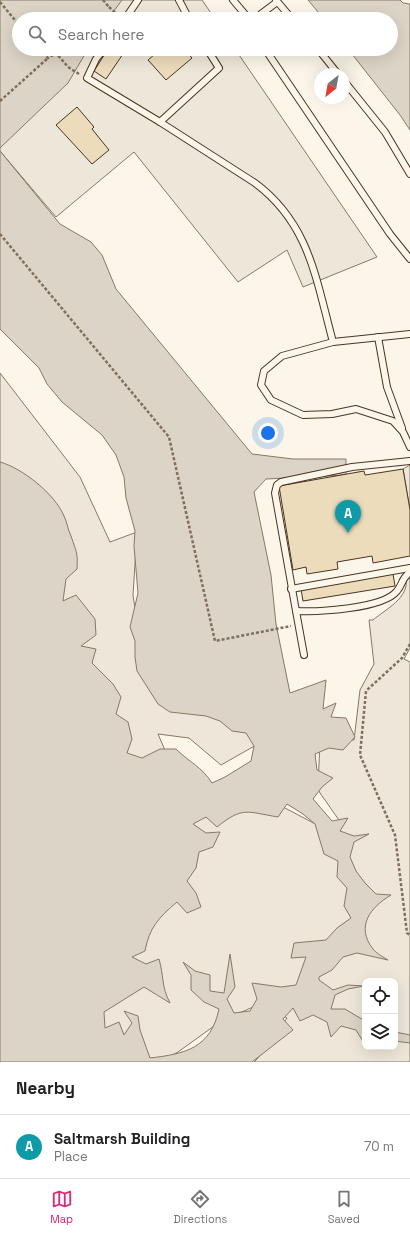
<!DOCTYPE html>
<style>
:root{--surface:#fff;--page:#f2f2f2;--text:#202124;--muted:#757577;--line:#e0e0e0;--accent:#db2777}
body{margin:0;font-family:"Space Grotesk",sans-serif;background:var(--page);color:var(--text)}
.controls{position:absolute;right:12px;bottom:12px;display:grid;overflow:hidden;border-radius:8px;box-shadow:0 4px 16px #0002}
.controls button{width:36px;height:36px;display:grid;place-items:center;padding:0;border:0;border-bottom:1px solid var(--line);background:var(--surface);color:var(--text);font:20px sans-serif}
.compass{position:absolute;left:314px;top:68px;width:36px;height:36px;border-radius:50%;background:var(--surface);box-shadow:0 4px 16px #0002;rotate:211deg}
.you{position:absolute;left:268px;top:433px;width:14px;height:14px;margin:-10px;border:3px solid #fff;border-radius:50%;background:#1a73e8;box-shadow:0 0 0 6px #1a73e833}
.badge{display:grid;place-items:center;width:26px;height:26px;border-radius:50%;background:var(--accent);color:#fff;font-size:13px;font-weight:700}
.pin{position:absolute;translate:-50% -33px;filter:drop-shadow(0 1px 2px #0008)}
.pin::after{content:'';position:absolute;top:21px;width:14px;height:12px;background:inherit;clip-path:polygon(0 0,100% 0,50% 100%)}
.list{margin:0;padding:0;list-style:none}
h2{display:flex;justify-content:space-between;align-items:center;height:52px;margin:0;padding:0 16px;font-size:17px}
h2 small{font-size:13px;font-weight:400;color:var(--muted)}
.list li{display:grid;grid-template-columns:26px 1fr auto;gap:12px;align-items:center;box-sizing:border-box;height:64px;padding:0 16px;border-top:1px solid var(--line)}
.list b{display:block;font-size:15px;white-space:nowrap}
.list p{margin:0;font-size:13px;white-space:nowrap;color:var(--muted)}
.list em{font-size:13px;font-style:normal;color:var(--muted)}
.icon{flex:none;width:22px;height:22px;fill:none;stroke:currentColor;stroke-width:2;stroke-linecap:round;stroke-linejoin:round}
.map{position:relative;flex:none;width:410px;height:1062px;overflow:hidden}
.search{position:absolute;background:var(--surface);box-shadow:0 4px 16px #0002;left:12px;right:12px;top:12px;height:44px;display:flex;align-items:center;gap:10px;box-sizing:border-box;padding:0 14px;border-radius:22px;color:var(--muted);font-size:15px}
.sheet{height:116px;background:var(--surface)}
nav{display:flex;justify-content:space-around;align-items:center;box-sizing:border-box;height:56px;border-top:1px solid var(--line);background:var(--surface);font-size:11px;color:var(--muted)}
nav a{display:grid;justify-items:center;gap:2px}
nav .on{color:var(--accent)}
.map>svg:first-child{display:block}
.green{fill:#ede6d9;stroke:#887966;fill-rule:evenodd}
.parking{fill:#ede7d9;stroke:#887966}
.water{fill:#dcd4c6;stroke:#887966;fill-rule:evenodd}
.building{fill:#ecdcbc;stroke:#4a3520}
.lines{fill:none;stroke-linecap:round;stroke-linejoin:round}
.lane-casing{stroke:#4a3520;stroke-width:8}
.path{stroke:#7f6f5c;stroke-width:2.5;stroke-dasharray:3 2;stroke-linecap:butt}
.lane{stroke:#fbf6e9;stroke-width:6}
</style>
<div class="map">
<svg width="410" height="1062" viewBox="0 0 410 1062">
<rect width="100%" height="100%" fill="#fbf6e9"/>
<path class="green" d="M0,373L80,477L110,542L137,532L133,595L145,676L247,718L258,744L221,765L189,738L158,734L171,764L198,812L283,807L325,829L341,823L318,790L320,739L354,740L360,690L374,664L369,620H373C386,609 409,598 406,579L410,578V648L404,659L410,662V1062H254L260,1056L287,1018L260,1004L221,1021L178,1052L159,1062H0ZM365,981H395V1047H365Z"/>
<g class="parking">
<path d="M114,0H202L215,19H102Z"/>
<path d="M81,49H235L377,257L303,287L287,250L238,282L134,152L56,217L0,151V134Z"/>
<path d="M410,465V510L403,469Z"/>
</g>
<g class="water">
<path d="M0,0H122L108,19H19V49H88L68,83L0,148Z"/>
<path d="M308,0H400L403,3L410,4V130L400,115L348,49H391V19H324Z"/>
<path d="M0,151L60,224L91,242L102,255L116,289L252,454L293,459H346V475L266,479L254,492L271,575L276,624L290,693L326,680L323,709L336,703L331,717L346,718L355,737L343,750L329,748L315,754L317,770L333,778L322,787L313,799L332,821L348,818L340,831L354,836L369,834L354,842L350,857L356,871L365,883L376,894L391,895C371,907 355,926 373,949C376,953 383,957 388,960L357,953L343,957L332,970L319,977V980L333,990L348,985L364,986L348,989L335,995L331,1009H345L365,1021L364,1043L356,1030L341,1026L331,1037L327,1022L313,1015L300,1021L293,1008L283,1019L293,1030L252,1062H0V462C22,468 55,494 64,516C67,522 68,530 71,536C76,551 78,552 77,569L66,579L63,601L76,595L95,619L96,635L81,646L96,649L92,663L113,684L121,697L116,714L128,722L132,739L127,753L142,758L160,749H176C189,762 202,767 212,783L225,777L251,761L254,746L246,733L232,731L220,721L206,716L170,712L158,704L137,671L135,657V641L130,627L138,593L134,546L135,531L126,498L124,477L116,455L102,435L62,402L47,384L39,368L0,329ZM287,804L303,814L315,824L324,854L338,861L337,877L347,888L344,906L351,918L337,928L326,940L294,943L291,958L306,957L296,985L281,987L252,983L257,999L250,1011L234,1013L227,999L235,987L230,954L224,993L210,991V975L195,971L183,962L191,975V990L204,1002L219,1009C211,1048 185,1054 150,1058L140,1030L138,1016L124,1011L132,1023L124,1035L119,1022L105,1028L104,1012L144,987L170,1003C161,986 164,976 159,959L146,964L132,957L145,951C149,928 159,917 177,902L187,913L201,907L196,893L187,881L196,868L199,852L213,847L220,832L206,833L193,824L206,817L217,827C243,806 247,812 278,817Z"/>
<path d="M395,1032L410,1035V1043L395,1041Z"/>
</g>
<g class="building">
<path d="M108,49H121L125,51L106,79L94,71Z"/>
<path d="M161,49H184L192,58L166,80L148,60Z"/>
<path d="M77,107L94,127L92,129L109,150L92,164L56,125Z"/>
<path d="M403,469L410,510V556L373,563L372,556L337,562L338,569L307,574L306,567L293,570L279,486L364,471L365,475Z"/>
<path d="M393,574L395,586L303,601L301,589Z"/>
</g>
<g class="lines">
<g class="lane-casing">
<g id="lane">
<path d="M179,0L189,19"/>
<path d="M233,0L249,19"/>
<path d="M276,0L292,19"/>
<path d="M125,19L138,0"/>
<path d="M259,19L261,14L277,2"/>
<path d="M104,49L96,59L87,78L160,122L255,183C310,224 316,280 333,342L410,334"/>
<path d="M265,49L390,234L410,259"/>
<path d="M318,49L338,74"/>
<path d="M344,81L385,132L410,174"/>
<path d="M160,122L219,68L207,49"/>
<path d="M378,337L387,387L402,428"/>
<path d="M333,342L282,356L264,371L261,385L271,400L303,415L332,414L356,409L393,421L403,432L410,447"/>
<path d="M291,589L410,568"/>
<path d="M296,611L275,493L277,485L281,482L352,467L410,461"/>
<path d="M304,655L296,611C317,612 383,609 397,591C403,584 401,579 410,572"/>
</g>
</g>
<g class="path">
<path d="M103,0L109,7"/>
<path d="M0,2L19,25"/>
<path d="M109,7L118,15"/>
<path d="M40,49L48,58L56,53L68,67L79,74"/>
<path d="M0,101L48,58"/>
<path d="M0,234L169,437L215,641L291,626"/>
<path d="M410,644L402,658L366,691L360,755L395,835L407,933L410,935"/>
</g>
<use href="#lane" class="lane"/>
</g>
</svg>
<div class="controls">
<button><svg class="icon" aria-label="locate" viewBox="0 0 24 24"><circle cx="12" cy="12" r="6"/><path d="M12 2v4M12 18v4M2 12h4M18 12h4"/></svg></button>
<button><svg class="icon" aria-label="layers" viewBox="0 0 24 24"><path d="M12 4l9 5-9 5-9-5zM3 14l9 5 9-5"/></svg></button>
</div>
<svg class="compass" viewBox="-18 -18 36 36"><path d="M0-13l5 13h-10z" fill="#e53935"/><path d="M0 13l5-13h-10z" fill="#757577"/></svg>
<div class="you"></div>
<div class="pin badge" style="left:348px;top:533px;background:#0f9aa8">A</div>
<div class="search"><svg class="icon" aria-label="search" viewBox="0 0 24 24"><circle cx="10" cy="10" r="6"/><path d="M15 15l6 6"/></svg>Search here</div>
</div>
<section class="sheet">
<h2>Nearby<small></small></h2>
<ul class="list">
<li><span class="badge" style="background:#0f9aa8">A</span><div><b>Saltmarsh Building</b><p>Place</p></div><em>70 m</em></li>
</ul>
</section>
<nav>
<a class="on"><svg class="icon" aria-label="map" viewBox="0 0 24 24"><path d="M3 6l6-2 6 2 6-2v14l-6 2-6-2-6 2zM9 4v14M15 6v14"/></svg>Map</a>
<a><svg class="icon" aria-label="directions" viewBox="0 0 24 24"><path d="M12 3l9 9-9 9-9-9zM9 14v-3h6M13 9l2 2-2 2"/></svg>Directions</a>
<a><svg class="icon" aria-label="saved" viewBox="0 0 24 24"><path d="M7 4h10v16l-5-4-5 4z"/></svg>Saved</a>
</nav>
